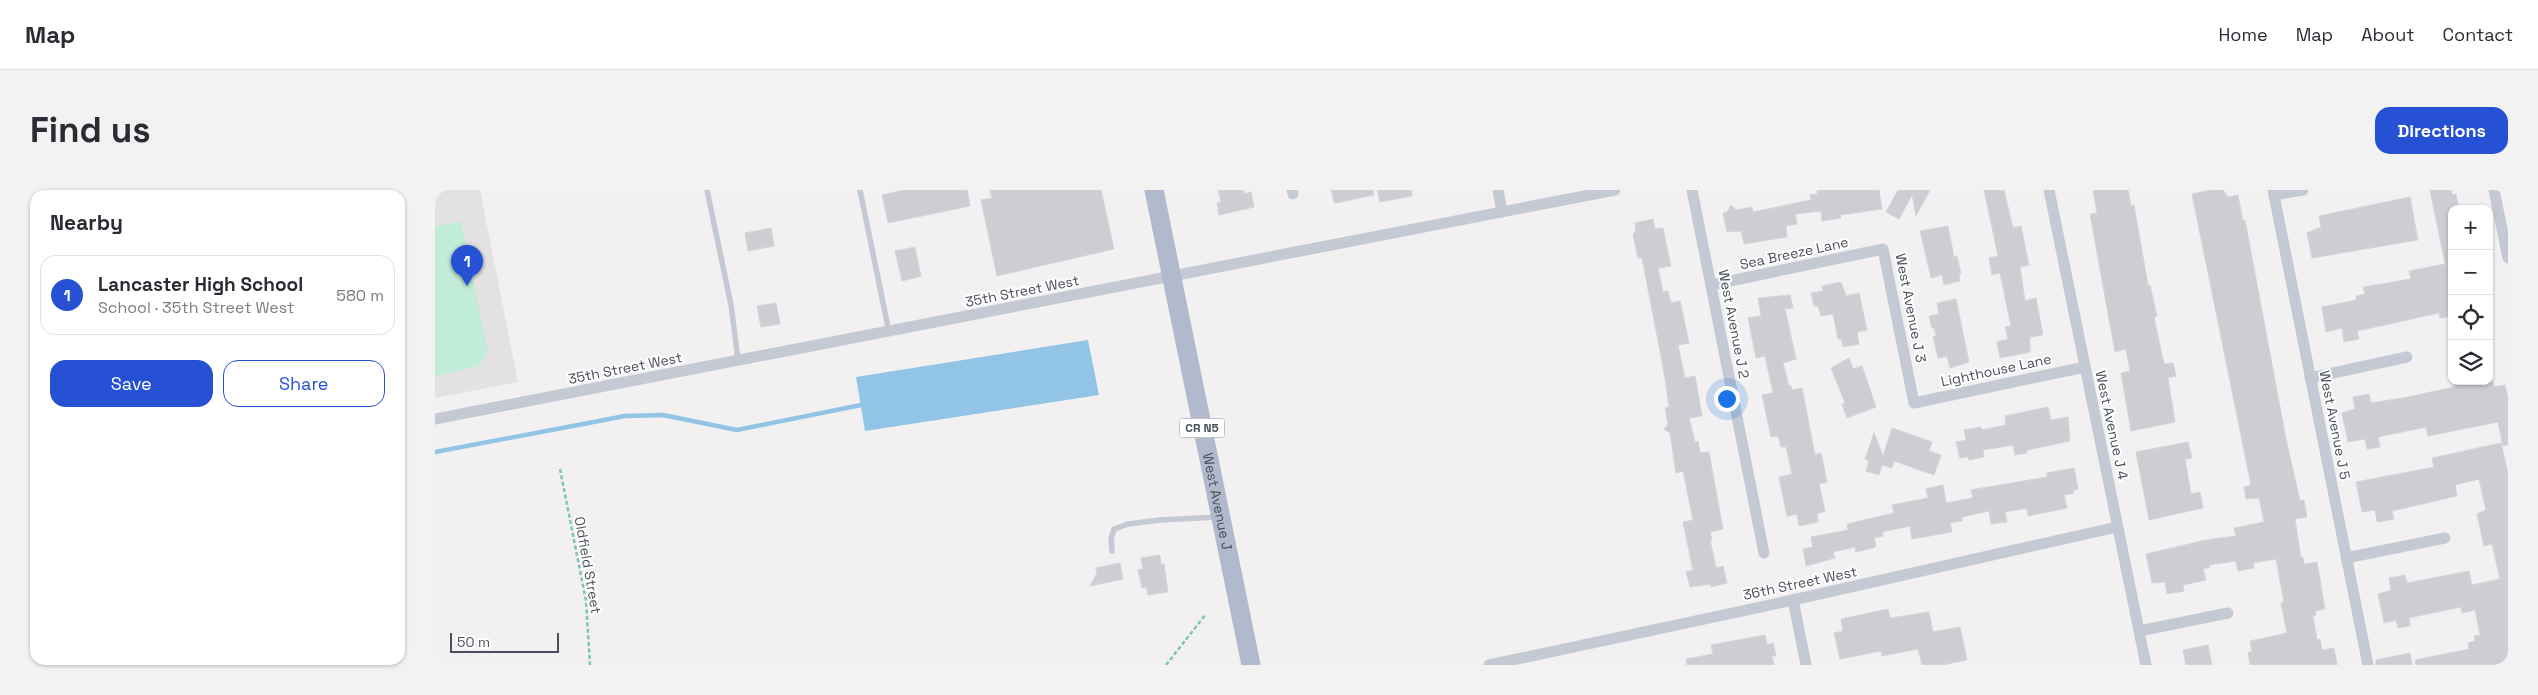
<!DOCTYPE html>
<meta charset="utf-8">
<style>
:root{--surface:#fff;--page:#f2f2f3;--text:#2b2b33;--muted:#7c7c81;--line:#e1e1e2;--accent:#2751d4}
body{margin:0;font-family:"Space Grotesk",sans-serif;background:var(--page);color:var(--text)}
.controls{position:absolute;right:15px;top:15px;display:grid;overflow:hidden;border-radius:10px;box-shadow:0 1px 4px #0004}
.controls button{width:45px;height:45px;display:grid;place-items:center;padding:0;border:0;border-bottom:1px solid var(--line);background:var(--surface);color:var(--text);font:25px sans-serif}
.scale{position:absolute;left:15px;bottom:12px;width:109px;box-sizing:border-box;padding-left:5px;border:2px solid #494f5b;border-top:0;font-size:14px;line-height:18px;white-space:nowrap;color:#494f5b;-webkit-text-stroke:4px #fff;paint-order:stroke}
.you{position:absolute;left:1291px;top:208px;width:18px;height:18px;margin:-12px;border:4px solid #fff;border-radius:50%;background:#1a73e8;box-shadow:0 0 0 8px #1a73e833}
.badge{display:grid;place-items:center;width:32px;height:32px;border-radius:50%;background:var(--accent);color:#fff;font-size:16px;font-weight:700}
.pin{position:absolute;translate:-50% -41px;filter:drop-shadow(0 1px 2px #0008)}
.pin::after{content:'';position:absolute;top:26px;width:18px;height:15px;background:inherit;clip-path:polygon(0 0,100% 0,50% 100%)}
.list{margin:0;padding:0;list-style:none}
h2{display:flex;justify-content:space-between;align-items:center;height:65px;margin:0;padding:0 20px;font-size:21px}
h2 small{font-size:16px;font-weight:400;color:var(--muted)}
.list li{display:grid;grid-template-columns:32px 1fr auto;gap:15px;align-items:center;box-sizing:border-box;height:80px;margin:0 10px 10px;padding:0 10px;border:1px solid var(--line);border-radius:15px}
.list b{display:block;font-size:19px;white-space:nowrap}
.list p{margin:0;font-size:16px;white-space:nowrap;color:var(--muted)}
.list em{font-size:16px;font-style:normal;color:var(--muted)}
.actions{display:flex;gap:10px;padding:15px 20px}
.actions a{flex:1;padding:11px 0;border:1px solid var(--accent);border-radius:15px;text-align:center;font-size:18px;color:var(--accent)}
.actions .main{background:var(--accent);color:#fff}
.icon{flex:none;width:28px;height:28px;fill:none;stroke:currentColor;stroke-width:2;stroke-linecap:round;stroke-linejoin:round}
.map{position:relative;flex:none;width:2073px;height:475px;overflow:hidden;border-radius:15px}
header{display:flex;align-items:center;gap:30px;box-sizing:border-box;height:70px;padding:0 25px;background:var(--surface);border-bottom:1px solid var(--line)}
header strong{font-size:24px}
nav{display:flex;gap:28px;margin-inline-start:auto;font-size:18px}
.intro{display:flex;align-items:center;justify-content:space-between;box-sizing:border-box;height:120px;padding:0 30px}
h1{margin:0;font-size:35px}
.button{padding:12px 22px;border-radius:15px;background:var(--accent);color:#fff;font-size:18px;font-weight:700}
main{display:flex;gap:30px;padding:0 30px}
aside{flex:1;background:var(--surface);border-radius:15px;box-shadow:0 1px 4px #0004}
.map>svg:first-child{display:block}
.education{fill:#e3e1e1}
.green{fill:#c1ecda}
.water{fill:#92c4e5}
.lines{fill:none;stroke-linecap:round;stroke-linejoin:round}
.stream{stroke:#92c4e5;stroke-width:4.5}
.building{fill:#cdced4;stroke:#d4d5da}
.path{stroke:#7cc7b1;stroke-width:2.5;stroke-dasharray:4 2.5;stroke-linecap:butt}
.service{stroke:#c4c9d3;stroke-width:5.5}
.minor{stroke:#c4c9d3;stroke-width:11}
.primary{stroke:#b1bacc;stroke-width:19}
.labels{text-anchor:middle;stroke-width:4;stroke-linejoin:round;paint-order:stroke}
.shield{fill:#fff;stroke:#80848c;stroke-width:1}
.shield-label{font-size:12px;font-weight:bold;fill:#494f5b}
.street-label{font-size:14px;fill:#494f5b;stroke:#fff}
</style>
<header>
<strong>Map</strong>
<nav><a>Home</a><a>Map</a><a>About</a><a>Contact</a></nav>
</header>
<div class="intro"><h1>Find us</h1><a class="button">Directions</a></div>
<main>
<aside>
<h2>Nearby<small></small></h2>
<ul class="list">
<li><span class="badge">1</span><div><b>Lancaster High School</b><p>School · 35th Street West</p></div><em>580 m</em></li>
</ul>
<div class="actions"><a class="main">Save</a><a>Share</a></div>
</aside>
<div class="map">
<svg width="2073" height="475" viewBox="0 0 2073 475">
<rect width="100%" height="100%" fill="#f2f0f0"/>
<path class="education" d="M0,0H45L83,192L0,208Z"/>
<path class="green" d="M26,31L53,162L44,176L0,186V37Z"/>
<path class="water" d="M653,150L664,205L430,241L421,187Z"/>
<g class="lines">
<path class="stream" d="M0,262L190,226L228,225L302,240L426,215"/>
</g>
<g class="building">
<path d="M470,0H532L535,16L453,33L447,5Z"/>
<path d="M555,0H666L679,59L562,86L546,10L557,8Z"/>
<path d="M783,0H808L809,4L816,2L819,17L784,25L782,13L786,12Z"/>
<path d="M896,0H938L939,5L901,13L899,12Z"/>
<path d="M942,0H977V6L945,12Z"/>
<path d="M1382,0H1444L1447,19L1405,25L1406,28L1387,31L1386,21L1360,24L1362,34L1351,36L1352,47L1309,54L1306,41L1292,42L1288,23L1292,22L1296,15L1301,20L1317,17L1318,22L1376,10L1375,5L1382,4Z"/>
<path d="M1463,0H1495L1481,26L1477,5L1464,29L1451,22Z"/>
<path d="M1549,0H1569L1578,38L1586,36L1594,75L1585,77L1590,111L1601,108L1608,145L1595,147V162L1565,168L1562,152L1573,149L1570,137L1576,136L1565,83L1557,85L1554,68L1563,66Z"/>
<path d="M1658,0H1693L1696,16L1699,15L1713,95H1715L1722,126L1719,127L1729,174L1738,173L1741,186L1733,188L1740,232L1696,241L1686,183L1695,181L1691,159L1680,162L1676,140L1655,24L1662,23Z"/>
<path d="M1777,0H1788L1793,7L1803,5L1808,31L1810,30L1851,249L1865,311L1869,310L1872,327L1860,329L1866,368L1868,367L1869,374L1882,372L1890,419L1880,421L1881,425L1878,426L1882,450L1885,449L1887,460L1899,458L1902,475H1815L1813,462H1817L1815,451L1852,443L1846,413L1849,412L1841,369L1818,373L1819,378L1803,381L1801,371L1774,375L1775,377L1768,379L1771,390L1748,395L1749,401L1732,404L1730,392L1717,393L1711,364L1771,350L1801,346L1799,338L1829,332L1824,308L1811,309L1809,297L1816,295L1757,4Z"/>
<path d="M1995,0H2016L2017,5L2021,4L2024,19H2017V126L2005,128L2004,123L1922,141L1924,149L1909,152L1907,138L1891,142L1887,117L1921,110V106L1930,104L1928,97L1976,89L1974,81L2010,74Z"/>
<path d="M1975,7L1983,50L1877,68L1872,43L1886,37L1884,26Z"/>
<path d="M1218,29L1220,39L1228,38L1236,76L1223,78L1228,102L1233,101L1236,113L1245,111L1254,153L1243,155L1250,188L1260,186L1267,226L1254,228L1260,252L1263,251L1265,263L1274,262L1288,339L1275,342L1277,350H1275L1281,378L1288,376L1292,393L1276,397V394L1255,397L1251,382L1258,380L1248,332L1258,330L1248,281L1241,283L1235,243L1229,239L1233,234L1230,218L1234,217L1229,182L1207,68H1203L1198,45L1201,40L1200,33Z"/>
<path d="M1513,36L1519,67L1522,66L1526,84L1524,85L1525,91L1509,95L1507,85L1496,88L1485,41Z"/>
<path d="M336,38L339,56L313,61L310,43Z"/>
<path d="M480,57L486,86L467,91L460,61Z"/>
<path d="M1406,92L1411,106L1424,103L1432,140L1422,142L1424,154L1408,157L1406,149H1403L1398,124L1386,126L1383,116H1379L1376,103L1388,101L1387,96Z"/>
<path d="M1355,105L1358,118L1350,119L1361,169L1348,173L1354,196H1356L1357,200L1367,198L1380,265L1386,263L1392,292L1384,294L1390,321L1382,324L1383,332L1364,336L1362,324L1352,326L1344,287L1357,284L1351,257H1346L1343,246L1336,247L1327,205L1338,203L1330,166L1321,168L1313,128L1326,126L1323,108Z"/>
<path d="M1521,109L1534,172L1515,178L1512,166L1503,168L1498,147L1501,146L1499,138H1497L1494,126L1504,124L1502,113Z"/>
<path d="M341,113L345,134L326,137L322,116Z"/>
<path d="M1414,168L1418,179L1427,176L1441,217L1412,228L1407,214L1410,213L1396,178Z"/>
<path d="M2018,191H2058L2059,197L2070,195L2073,208V255L2068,256L2063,232L1993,246L1991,237L1943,247L1945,257L1932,259L1930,249L1913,252L1907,223L1920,219L1918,207L1934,204L1936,213L1973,207L2019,197Z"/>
<path d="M1613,217L1616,230L1633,227L1635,251L1592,260V263L1580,265L1578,255L1548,260L1549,267L1534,270L1533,267L1525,268L1521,252L1531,250L1529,240L1546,237L1547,240L1571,235L1570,226Z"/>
<path d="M1457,238L1497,252L1494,261L1506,265L1499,285L1459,271L1457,278L1447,275L1444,285L1431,281L1434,271L1430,269L1439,243L1448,266Z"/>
<path d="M1753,252L1757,268L1750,269L1756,304L1765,302L1768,318L1714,330L1701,262Z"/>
<path d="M2066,253L2073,283V475H1981L1980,470L2034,459L2033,453L2040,451L2039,446L2045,445L2040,420L2027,423L2026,417L1978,427L1974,428L1975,436L1963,438L1961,430L1949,433L1943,404L1956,400L1954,388L1970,385L1972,393L2034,381L2037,395L2065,389L2057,354L2049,356L2042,324L2051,320L2044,289L2020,295L2022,306L1957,321L1959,329L1942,332L1940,320L1927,322L1921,292L1999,277L1997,268Z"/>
<path d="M1639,278L1643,299L1638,300L1639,303L1629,305L1632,318L1593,326L1592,318L1570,322L1572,332L1556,334L1554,321L1527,327V331L1515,333L1517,342L1477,349L1475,336L1447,342L1448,346L1439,348L1441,356L1438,358L1421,362L1420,357L1398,362L1400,368L1371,376L1368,359L1378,357L1376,347L1413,340L1412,334L1459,323L1457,315L1493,308L1491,299L1508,295L1511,313L1538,308L1536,300L1541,299L1612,287V283Z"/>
<path d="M725,365L726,374H729L733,402L713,405L711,397L707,398L703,380L708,379L706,368Z"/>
<path d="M685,373L688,389L655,396L662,383L661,378Z"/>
<path d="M1453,419L1455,428L1494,422L1498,442L1525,437L1532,470L1507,475H1487L1483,459L1447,466L1446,461L1405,469L1399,443L1408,441L1406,429Z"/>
<path d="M1330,445L1332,455L1338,453L1341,466H1337L1339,475H1252L1251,469L1278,464L1276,455Z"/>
<path d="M1773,455L1777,475H1751L1748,460Z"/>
<path d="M1975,463L1977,475H1941V470Z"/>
</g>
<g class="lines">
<g class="path">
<path d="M125,279L151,411L155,475"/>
<path d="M731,475L771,424"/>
</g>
<g class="service">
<path d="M272,0L296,115L303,170"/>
<path d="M425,0L454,142"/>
<path d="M677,361L676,349L679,339L693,334L725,330L783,327"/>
</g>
<g class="minor">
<path d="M857,0L858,4"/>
<path d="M1063,0L1067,22"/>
<path d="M1257,0L1329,363"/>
<path d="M1614,0L1711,475"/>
<path d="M1838,0L1933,475"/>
<path d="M2059,0L2073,68"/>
<path d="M1839,5L1868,0"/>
<path d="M1276,95L1448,59L1479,213L1650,177"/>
<path d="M1875,188L1972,167"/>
<path d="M0,229L1180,0"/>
<path d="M1911,368L2010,348"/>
<path d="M1358,410L1371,475"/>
<path d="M1704,441L1793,423"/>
<path d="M1054,475L1358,410L1682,337"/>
</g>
<path class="primary" id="s1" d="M719,0L816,475"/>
</g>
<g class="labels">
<rect class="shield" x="744.5" y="228.5" width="45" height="19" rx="4"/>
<g class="shield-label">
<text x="767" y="242">CR N5</text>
</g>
<g class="street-label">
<text transform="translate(1359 63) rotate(-12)" y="5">Sea Breeze Lane</text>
<text transform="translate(587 101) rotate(-11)" y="5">35th Street West</text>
<text transform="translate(1476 118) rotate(79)" y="5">West Avenue J 3</text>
<text transform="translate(1299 134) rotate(79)" y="5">West Avenue J 2</text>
<text transform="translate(190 178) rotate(-11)" y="5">35th Street West</text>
<text transform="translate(1561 180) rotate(-12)" y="5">Lighthouse Lane</text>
<text transform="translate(1677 235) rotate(78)" y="5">West Avenue J 4</text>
<text transform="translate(1900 235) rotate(79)" y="5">West Avenue J 5</text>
<text dy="5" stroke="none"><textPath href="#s1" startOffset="318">West Avenue J</textPath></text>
<text transform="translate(153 375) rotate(80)" y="5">Oldfield Street</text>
<text transform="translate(1365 393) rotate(-12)" y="5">36th Street West</text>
</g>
</g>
</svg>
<div class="controls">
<button>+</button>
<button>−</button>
<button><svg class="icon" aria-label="locate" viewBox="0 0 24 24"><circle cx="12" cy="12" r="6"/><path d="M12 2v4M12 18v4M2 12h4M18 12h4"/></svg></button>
<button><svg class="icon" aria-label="layers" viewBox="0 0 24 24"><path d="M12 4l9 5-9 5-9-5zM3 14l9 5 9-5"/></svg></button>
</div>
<div class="scale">50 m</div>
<div class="you"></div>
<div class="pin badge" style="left:32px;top:96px">1</div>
</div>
</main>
